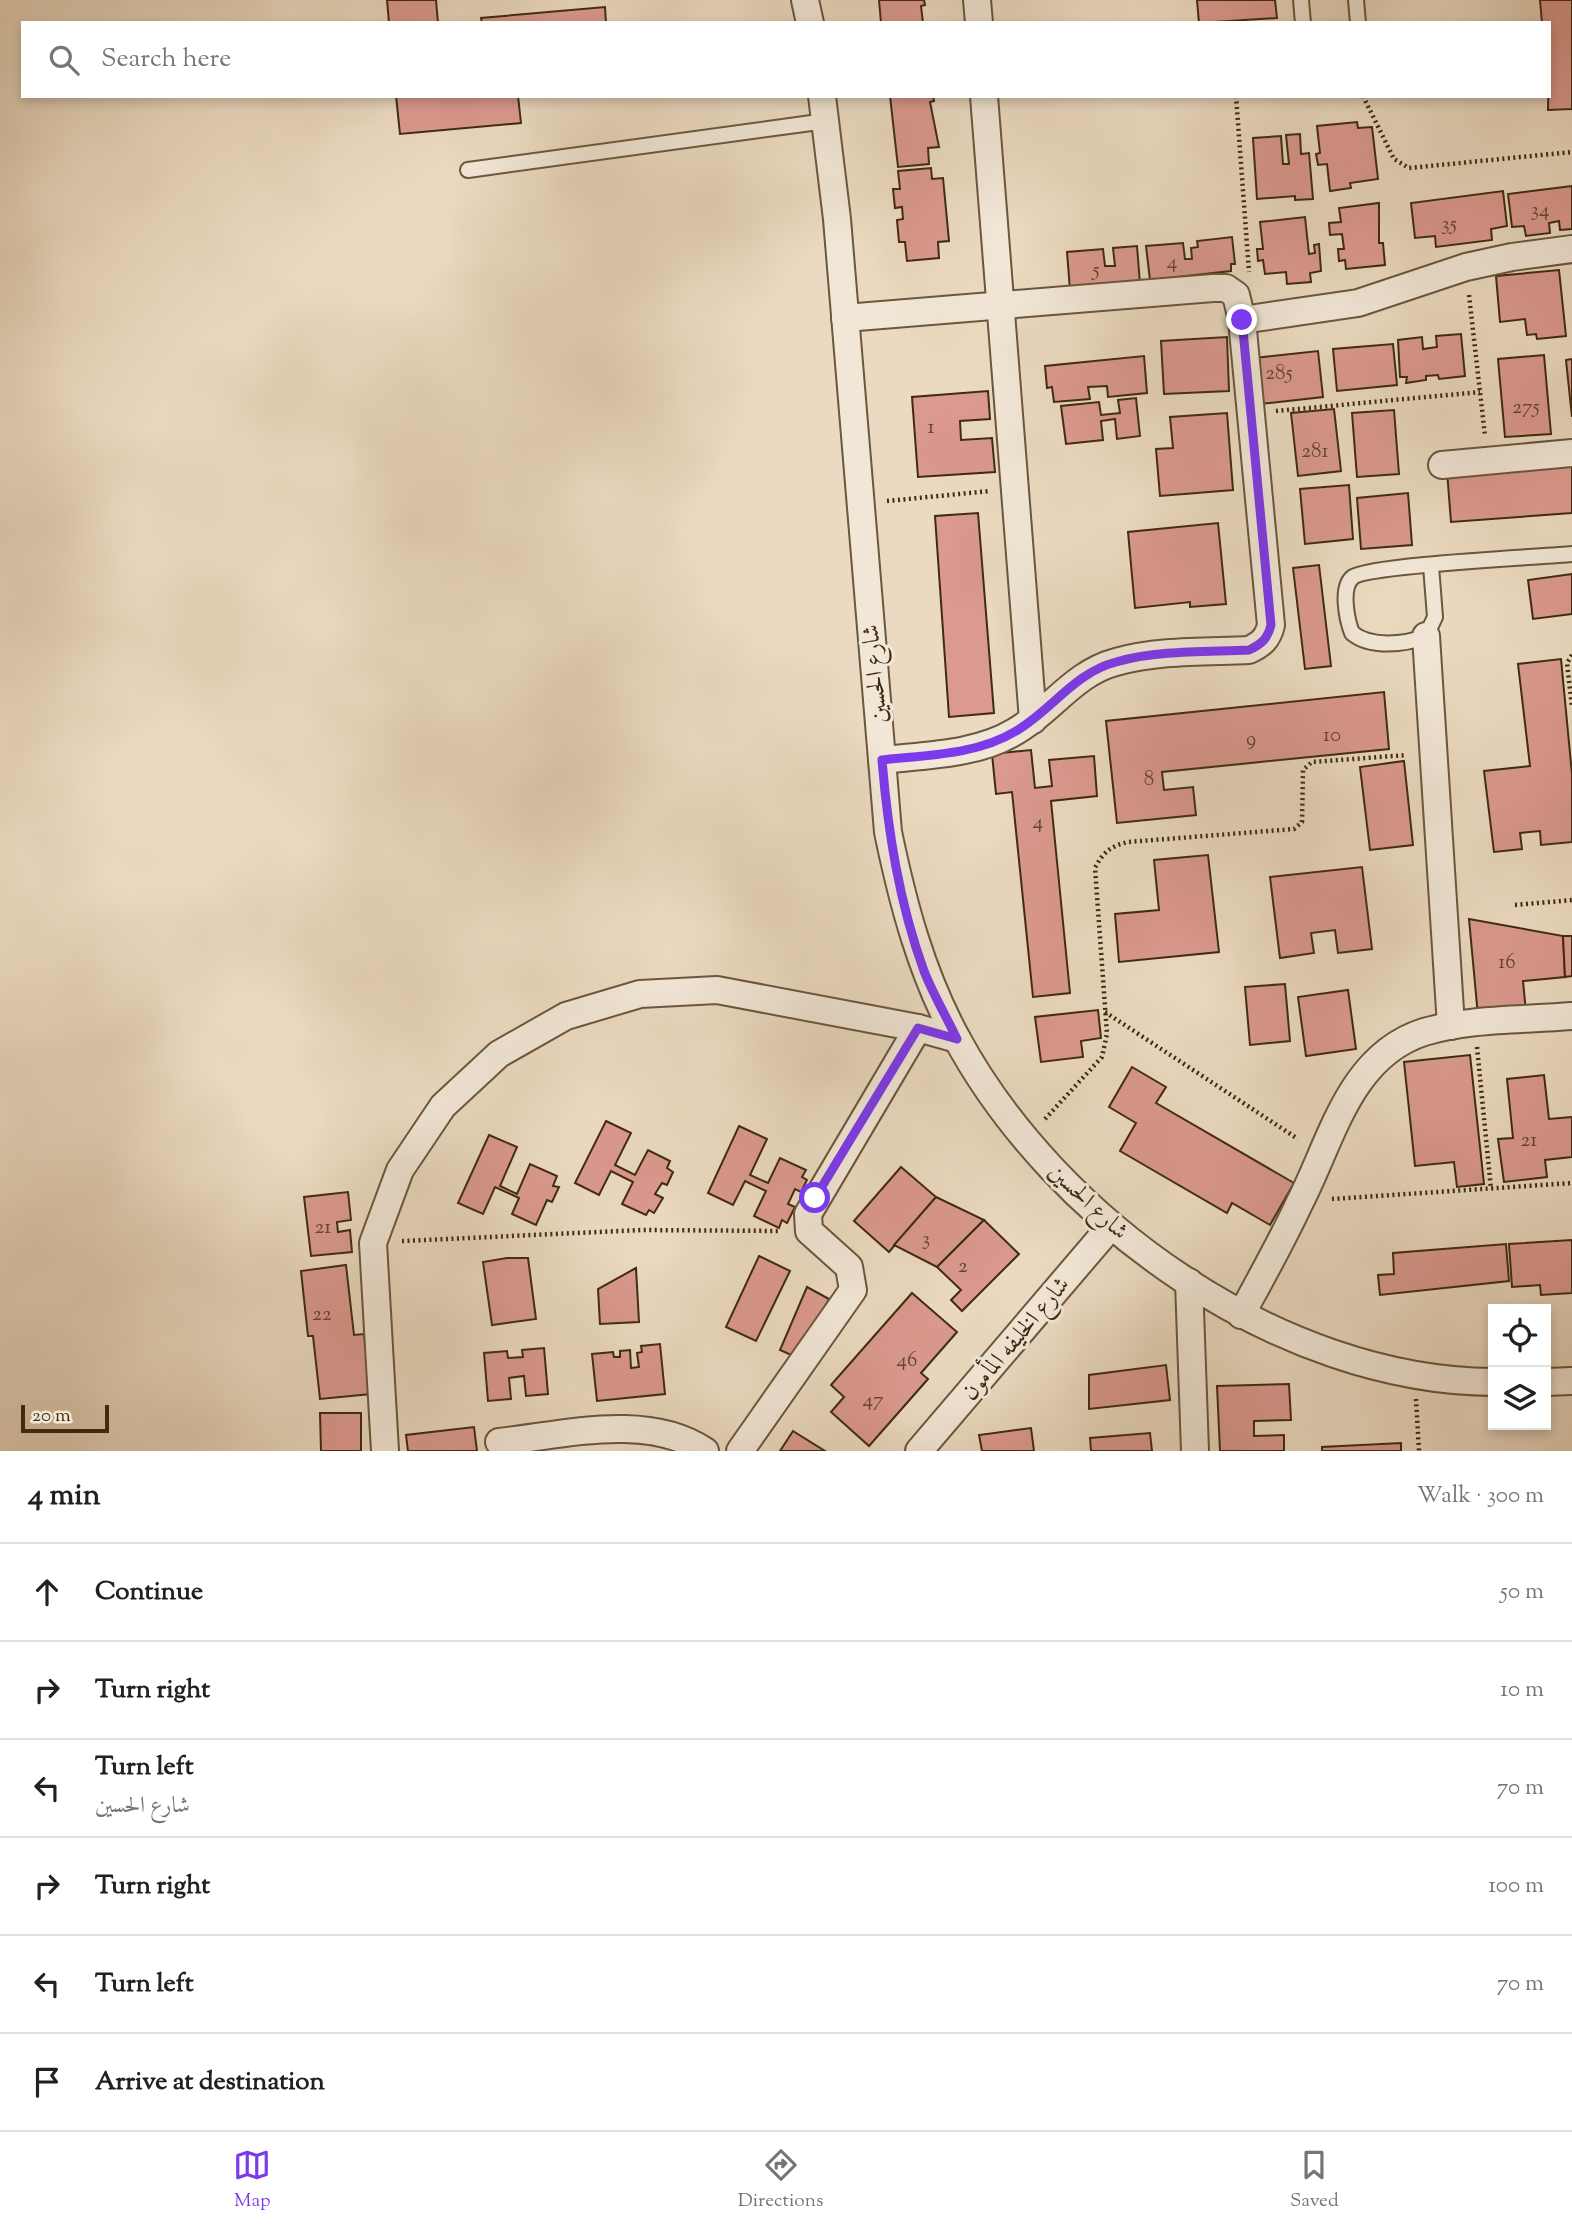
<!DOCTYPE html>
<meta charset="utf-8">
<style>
:root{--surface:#fff;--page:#f6f6f6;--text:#202124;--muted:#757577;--line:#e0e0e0;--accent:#7c3aed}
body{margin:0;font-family:"Sorts Mill Goudy",Amiri,serif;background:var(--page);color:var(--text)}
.controls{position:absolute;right:21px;bottom:21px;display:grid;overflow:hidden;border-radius:0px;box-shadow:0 4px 10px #0003}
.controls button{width:63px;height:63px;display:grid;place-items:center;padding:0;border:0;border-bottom:2px solid var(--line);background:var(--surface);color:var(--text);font:35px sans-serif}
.scale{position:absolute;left:21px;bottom:18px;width:88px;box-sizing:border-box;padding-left:7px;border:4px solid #3f2b10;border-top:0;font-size:19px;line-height:24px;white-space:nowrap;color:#3f2b10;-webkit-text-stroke:5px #f2e7d7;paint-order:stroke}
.stop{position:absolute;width:21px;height:21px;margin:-16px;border:5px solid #7c3aed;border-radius:50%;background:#fff}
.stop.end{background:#7c3aed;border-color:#fff;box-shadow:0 2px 7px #0008}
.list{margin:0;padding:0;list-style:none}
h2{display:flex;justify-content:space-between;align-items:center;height:91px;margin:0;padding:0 28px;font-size:30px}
h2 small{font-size:23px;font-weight:400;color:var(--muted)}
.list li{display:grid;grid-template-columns:46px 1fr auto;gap:21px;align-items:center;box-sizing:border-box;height:98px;padding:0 28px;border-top:2px solid var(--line)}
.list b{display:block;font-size:26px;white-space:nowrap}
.list p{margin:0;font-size:23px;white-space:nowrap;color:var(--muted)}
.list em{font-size:23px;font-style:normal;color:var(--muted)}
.icon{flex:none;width:38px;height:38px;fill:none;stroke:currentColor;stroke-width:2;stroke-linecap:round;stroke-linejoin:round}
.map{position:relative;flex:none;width:1572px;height:1451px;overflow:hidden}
.search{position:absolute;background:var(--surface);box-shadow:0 4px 10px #0003;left:21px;right:21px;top:21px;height:77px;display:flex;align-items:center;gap:18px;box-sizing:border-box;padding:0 24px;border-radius:0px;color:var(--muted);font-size:26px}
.sheet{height:679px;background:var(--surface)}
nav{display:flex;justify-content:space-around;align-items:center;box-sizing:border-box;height:98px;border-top:2px solid var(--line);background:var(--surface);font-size:19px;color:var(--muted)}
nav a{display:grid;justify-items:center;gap:4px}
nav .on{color:var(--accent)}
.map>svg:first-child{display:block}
.building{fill:#db998f;stroke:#3f2b10;stroke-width:2}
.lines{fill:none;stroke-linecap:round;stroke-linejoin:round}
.service-casing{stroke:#6a573c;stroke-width:18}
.minor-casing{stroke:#6a573c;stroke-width:30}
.path{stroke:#3f2b10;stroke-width:4.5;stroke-dasharray:2 3.5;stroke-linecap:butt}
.service{stroke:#f2e7d7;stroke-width:14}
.minor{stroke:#f2e7d7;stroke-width:26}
.route{stroke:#7c3aed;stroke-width:9}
.labels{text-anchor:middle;stroke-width:6;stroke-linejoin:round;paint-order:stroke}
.number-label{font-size:21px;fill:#664630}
.street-label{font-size:24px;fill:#3f2b10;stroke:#f2e7d7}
</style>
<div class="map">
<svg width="1572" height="1451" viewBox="0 0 1572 1451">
<rect width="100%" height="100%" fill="#ebdac1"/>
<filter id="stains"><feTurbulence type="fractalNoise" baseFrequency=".00286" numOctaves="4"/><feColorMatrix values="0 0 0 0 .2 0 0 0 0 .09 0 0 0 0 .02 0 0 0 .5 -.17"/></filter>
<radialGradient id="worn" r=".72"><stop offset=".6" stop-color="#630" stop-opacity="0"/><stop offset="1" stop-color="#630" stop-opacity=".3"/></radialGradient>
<g class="building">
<path d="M387,0H436L438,23H389Z"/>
<path d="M879,0H924L925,5L921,6L923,23H881Z"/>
<path d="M1197,0H1275L1277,18L1199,23Z"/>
<path d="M1540,0H1572V109L1548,110L1549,23H1542Z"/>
<path d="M605,7L606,23H482L481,18Z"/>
<path d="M396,96H518L521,123L400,134Z"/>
<path d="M890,96H933L934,101L930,102L939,147L928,148L929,164L898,167Z"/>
<path d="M1357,122L1358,128L1372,127L1378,179L1350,183L1351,188L1330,191L1327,164L1318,165L1316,154L1320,153L1317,126Z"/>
<path d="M1300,134L1301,154L1309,153L1313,199L1295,200V196L1257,199L1253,138L1281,136L1283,164H1289L1286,135Z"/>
<path d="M931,168L932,179L943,178L949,241L938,242L939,258L907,261L905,242H899L897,220L903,219L902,207L895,208L893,189H900L898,171Z"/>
<path d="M1572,186V229L1560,230L1559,221L1549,223L1550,233L1526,236L1524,226L1512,227L1508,194Z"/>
<path d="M1503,191L1507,226L1491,229L1492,240L1436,247L1435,236L1415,238L1411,203Z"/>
<path d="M1379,203V243H1383L1385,265L1346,269L1345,260L1339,261L1338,249H1344L1342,234L1330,235L1329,223L1341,222L1339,208Z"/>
<path d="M1305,217L1309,254L1315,253L1314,245L1319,244L1321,271L1310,273L1311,282L1287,284L1286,272L1265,274L1263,260L1258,261L1257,249H1263L1260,222Z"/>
<path d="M1232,237L1235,264H1231V271L1150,280L1146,246L1183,243L1185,259H1192L1191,248L1198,247L1197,241Z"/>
<path d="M1137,246L1140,284L1070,290L1067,252L1103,249L1105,266H1115L1113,248Z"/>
<path d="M1559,270L1566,336L1537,339L1536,334L1527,335L1525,319L1500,322L1496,276Z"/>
<path d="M1461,334L1465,376L1439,379L1438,375L1426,376V380L1406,383L1407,377H1400L1398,340L1422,337L1423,349L1437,347L1436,336Z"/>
<path d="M1227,337L1229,391L1164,394L1161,341Z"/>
<path d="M1393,344L1397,385L1337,391L1333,349Z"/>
<path d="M1318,351L1323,397L1260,404L1255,358Z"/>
<path d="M1544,355L1551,434L1505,437L1498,359Z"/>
<path d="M1144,356L1147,393L1108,397L1107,386L1088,387L1090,399L1054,402L1052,387L1047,388L1045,366Z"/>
<path d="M1572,359V417L1566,360Z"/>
<path d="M988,391L990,419L960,421L961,440L992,438L995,472L918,477L912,397Z"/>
<path d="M1136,398L1140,436L1117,439L1115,419L1101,421L1103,440L1066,444L1061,406L1099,402L1101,415L1120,413L1118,400Z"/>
<path d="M1334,409L1341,471L1298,476L1291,413Z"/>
<path d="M1394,410L1399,474L1357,477L1352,413Z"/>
<path d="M1227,413L1233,490L1160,496L1156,449L1173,448L1170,417Z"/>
<path d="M1572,462V513L1451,522L1447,471Z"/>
<path d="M1349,485L1353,539L1305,544L1300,489Z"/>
<path d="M1408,493L1412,545L1361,549L1357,498Z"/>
<path d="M978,513L994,713L949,717L935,516Z"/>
<path d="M1218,523L1226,604L1190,607V602L1135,608L1128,532Z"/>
<path d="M1319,565L1331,666L1305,669L1293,568Z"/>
<path d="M1572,574V614L1533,619L1528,580Z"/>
<path d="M1561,659L1572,774V842L1541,845L1540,831L1520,833L1522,849L1494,852L1484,771L1530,766L1518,664Z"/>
<path d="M1384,692L1389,749L1162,772L1164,790L1193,787L1196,815L1117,823L1106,721Z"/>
<path d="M1031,750L1035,788L1052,786L1049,760L1094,756L1097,796L1051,801L1070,993L1033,997L1012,792L996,794L992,754Z"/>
<path d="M1404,761L1413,845L1370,850L1360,767Z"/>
<path d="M1208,855L1219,952L1119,962L1115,914L1159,910L1154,860Z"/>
<path d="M1362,867L1372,949L1338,953L1335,930L1311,933L1314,953L1280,958L1270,877Z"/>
<path d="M1469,919L1563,936L1565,977L1523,981L1526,1012L1478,1016Z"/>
<path d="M1563,936H1572V976L1565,977Z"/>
<path d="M1285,984L1290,1041L1250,1045L1245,987Z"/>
<path d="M1348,990L1356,1049L1306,1056L1298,997Z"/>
<path d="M1098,1010L1101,1038L1081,1041L1083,1057L1041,1062L1035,1017Z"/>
<path d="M1470,1055L1484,1184L1457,1187L1454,1162L1415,1166L1404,1062Z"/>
<path d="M1132,1067L1166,1087L1156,1103L1294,1183L1270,1225L1232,1203L1227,1213L1120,1151L1136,1123L1109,1107Z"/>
<path d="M1544,1075L1549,1119L1572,1117V1157L1545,1160L1547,1177L1504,1182L1498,1139L1513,1138L1507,1079Z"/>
<path d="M606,1121L631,1133L615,1165L635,1175L648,1150L670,1161L667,1168L673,1172L667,1185L662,1183L655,1194L663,1198L654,1213L649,1210L646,1215L622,1204L633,1182L611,1171L599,1195L575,1183Z"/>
<path d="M739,1126L767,1139L750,1175L768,1183L780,1158L806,1170L802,1177L807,1180L801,1192L795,1189L788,1204L795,1207L787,1223L782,1220L779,1228L754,1216L766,1191L745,1181L733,1205L708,1193Z"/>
<path d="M489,1135L517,1147L500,1186L517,1194L530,1164L557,1176L553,1186L559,1187L552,1202L547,1200L536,1225L512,1214L519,1198L495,1187L483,1214L458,1203Z"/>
<path d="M901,1167L936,1197L889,1252L854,1221Z"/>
<path d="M348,1192L351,1220L337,1222L338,1232L350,1230L352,1252L311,1256L304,1197Z"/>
<path d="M936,1197L984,1220L937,1267L894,1245Z"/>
<path d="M984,1220L1019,1254L962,1311L951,1300L961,1290L937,1267Z"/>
<path d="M1572,1240V1293L1541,1295L1540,1285L1512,1287L1509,1244Z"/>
<path d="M1506,1244L1509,1281L1380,1295L1378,1275L1394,1274L1393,1253Z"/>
<path d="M759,1256L790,1271L756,1341L726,1327Z"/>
<path d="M507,1258H528L536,1319L492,1325L483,1262Z"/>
<path d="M346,1265L354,1335L364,1334L371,1394L320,1399L313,1336H308L301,1271Z"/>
<path d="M636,1268L639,1322L600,1324L598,1289Z"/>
<path d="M807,1287L829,1299L800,1359L780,1350Z"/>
<path d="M912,1293L957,1332L921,1373L928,1379L869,1446L831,1412L844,1397L831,1385Z"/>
<path d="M660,1344L665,1394L597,1401L592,1354L613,1352L614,1357H620V1351L630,1350L631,1368L639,1367L637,1353L642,1352L641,1346Z"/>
<path d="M544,1348L548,1394L526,1396L524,1376L509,1378L511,1399L488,1401L484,1353L507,1351L508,1358L523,1357L522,1350Z"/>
<path d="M1166,1365L1170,1400L1089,1409V1375Z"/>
<path d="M1289,1384L1291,1420L1254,1421V1436L1284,1435V1451H1220L1217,1386Z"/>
<path d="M320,1413H361V1451H321Z"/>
<path d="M474,1427L477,1451H408L406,1435Z"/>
<path d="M1031,1428L1034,1451H982L979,1435Z"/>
<path d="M793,1431L825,1451H780Z"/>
<path d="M1150,1433L1152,1451H1091L1090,1438Z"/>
<path d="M1401,1443V1451H1322V1447Z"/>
</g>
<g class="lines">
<g class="service-casing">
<g id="service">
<path d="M1301,0L1303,23"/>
<path d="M1356,0L1358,23"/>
<path d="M468,170L826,121"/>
<path d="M1431,566L1435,617L1426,636C1405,645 1370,648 1352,633C1347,620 1340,587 1353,577C1369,565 1540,557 1572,554"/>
</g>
</g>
<g class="minor-casing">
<g id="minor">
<path d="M805,0L810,23"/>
<path d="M977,0L979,23"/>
<path d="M822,96L837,219L888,832C903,904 921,972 956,1037C1055,1221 1280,1381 1493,1382"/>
<path d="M984,96L1033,720"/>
<path d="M845,318L1213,288H1226L1236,295L1242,320L1271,625C1268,638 1262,644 1249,650C1206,652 1158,650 1116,662C1074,673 1052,710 1016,731C977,755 926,755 882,760"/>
<path d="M1242,320L1358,303L1466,267L1512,257L1572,249"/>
<path d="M1442,465L1572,453"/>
<path d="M1426,636L1451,1026"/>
<path d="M1189,1282L1195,1451"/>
<path d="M1241,1315C1261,1278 1282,1241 1300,1202C1332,1140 1349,1056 1424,1032C1470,1018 1524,1020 1572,1016"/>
<path d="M1546,1382L1572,1381"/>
<path d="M499,1442C564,1435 647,1412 705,1451"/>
<path d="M385,1451L373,1243L400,1170L443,1106L499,1054L566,1016L640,994L717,990L918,1028L957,1039"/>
<path d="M740,1451L853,1290L849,1267L809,1231L808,1214L918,1028"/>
<path d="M919,1451L1111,1226"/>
</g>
</g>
<g class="path">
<path d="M1236,96L1249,272"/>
<path d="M1363,96L1394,159L1409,168L1572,152"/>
<path d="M1469,295L1485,436"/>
<path d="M1276,411L1480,392"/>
<path d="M887,501L990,491"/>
<path d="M1572,655L1567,663L1572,707"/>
<path d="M1515,905L1572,900"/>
<path d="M1105,1012L1298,1139"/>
<path d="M1477,1047L1491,1189"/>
<path d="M1045,1119L1102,1057L1107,1034L1095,868C1103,852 1111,846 1128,842L1294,829L1302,822L1303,770L1312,762L1407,755"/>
<path d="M1332,1199L1572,1183"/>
<path d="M402,1241L642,1230L781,1231"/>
<path d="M1416,1399L1419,1451"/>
</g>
<use href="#service" class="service"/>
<use href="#minor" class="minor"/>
</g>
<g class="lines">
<path class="route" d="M815,1198L918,1028L957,1039C946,1016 933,994 924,971C899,902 888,832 882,760C926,755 977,755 1016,731C1052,710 1074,673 1116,662C1158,650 1206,652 1249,650C1262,644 1268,638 1271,625L1242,320"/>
</g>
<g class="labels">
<g class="number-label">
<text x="1540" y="216">34</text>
<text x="1449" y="230">35</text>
<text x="1172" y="268">4</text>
<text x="1096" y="276">5</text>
<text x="1279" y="379">285</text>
<text x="1526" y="413">275</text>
<text x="931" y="433">1</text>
<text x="1315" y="457">281</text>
<text x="1332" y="741">10</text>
<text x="1251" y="745">9</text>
<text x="1149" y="785">8</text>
<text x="1038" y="828">4</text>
<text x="1507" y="968">16</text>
<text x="1529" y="1146">21</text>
<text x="323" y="1233">21</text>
<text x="926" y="1245">3</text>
<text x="963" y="1272">2</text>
<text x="322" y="1320">22</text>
<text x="907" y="1366">46</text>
<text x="873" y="1406">47</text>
</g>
<g class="street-label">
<text transform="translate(874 674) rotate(-95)" y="8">شارع الحسين</text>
<text transform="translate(1089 1201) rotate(43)" y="8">شارع الحسين</text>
<text transform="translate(1015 1338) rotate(-50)" y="8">شارع الخليفه المأمون</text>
</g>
</g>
<rect width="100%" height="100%" filter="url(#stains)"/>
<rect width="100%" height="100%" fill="url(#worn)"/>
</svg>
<div class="controls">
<button><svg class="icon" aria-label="locate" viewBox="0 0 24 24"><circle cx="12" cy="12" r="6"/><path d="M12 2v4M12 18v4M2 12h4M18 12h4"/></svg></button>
<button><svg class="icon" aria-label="layers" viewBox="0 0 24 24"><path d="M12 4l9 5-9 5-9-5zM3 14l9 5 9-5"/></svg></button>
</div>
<div class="scale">20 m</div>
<div class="stop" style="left:815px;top:1198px"></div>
<div class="stop end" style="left:1242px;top:320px"></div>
<div class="search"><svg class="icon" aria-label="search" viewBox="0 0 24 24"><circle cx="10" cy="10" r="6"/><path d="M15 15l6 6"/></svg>Search here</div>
</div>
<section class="sheet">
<h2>4 min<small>Walk · 300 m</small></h2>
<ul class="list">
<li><svg class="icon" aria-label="ahead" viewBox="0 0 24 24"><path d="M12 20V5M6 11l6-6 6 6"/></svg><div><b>Continue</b></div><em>50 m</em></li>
<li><svg class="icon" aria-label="right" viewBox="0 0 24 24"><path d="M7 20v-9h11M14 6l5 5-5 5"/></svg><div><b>Turn right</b></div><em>10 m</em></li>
<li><svg class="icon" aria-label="left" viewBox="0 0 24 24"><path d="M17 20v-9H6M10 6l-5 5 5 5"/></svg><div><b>Turn left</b><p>شارع الحسين</p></div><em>70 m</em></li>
<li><svg class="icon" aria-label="right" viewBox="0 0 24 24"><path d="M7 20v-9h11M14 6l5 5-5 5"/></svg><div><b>Turn right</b></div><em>100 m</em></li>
<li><svg class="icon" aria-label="left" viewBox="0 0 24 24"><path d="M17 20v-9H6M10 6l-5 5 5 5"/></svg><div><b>Turn left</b></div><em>70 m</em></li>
<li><svg class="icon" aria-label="arrive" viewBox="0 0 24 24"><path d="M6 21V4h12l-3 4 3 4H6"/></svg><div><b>Arrive at destination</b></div></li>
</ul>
</section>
<nav>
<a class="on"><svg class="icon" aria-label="map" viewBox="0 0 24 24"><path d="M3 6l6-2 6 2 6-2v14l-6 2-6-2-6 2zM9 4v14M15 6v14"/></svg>Map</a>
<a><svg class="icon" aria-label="directions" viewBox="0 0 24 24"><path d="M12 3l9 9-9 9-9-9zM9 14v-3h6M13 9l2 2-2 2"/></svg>Directions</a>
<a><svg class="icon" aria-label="saved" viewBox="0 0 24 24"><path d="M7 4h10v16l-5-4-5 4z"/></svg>Saved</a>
</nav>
